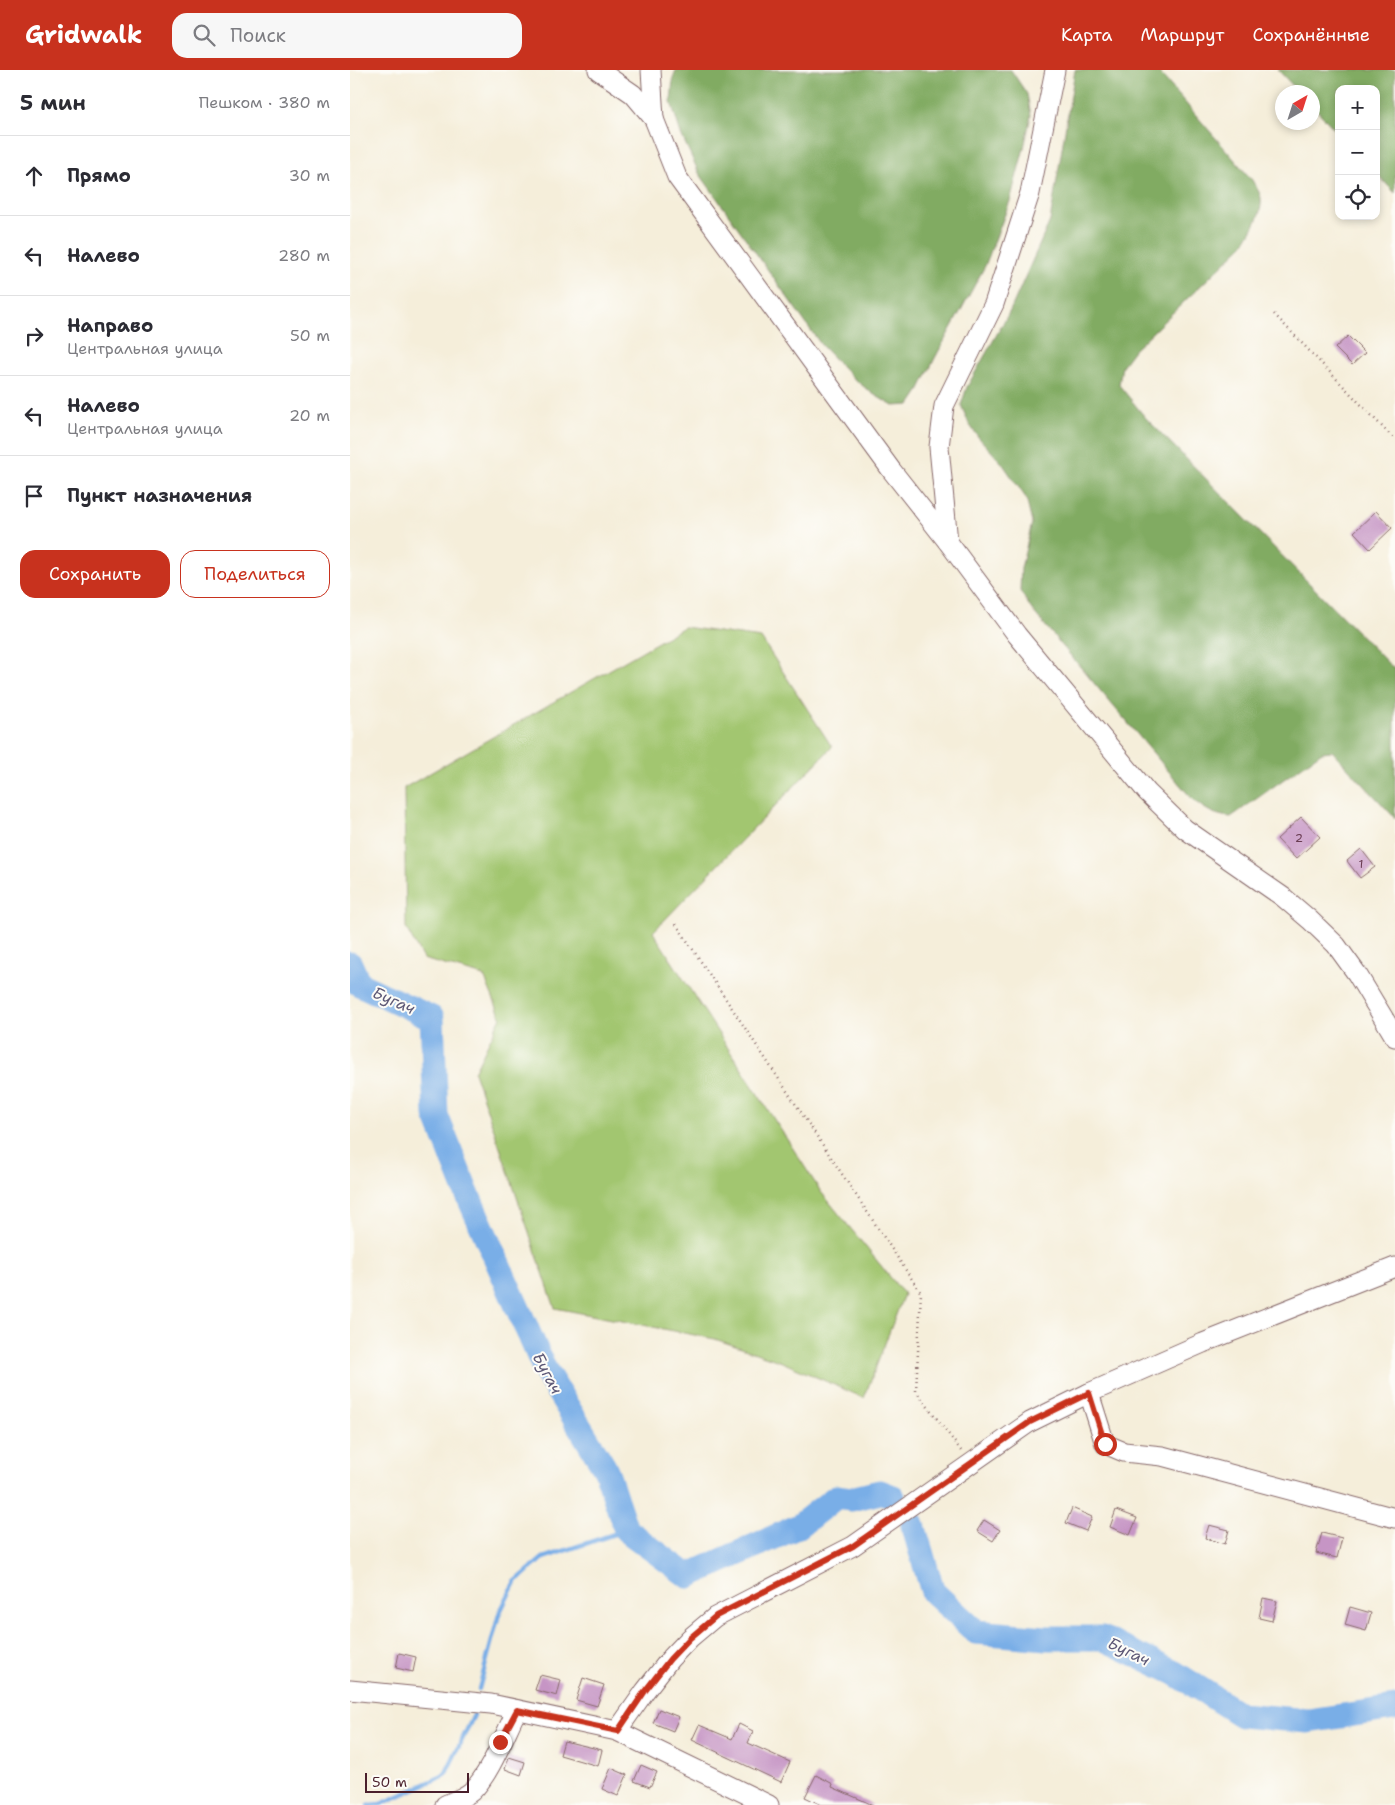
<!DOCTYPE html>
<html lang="ru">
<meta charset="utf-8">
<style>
:root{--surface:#fff;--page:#f7f7f7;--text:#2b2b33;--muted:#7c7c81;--line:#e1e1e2;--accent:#c8321e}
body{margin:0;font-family:"Shantell Sans",sans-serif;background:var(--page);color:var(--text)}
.controls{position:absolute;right:15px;top:15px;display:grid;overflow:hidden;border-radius:10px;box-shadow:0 2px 8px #0003}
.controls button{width:45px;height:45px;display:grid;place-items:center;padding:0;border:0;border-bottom:1px solid var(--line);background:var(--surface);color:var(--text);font:25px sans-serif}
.compass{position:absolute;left:925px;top:15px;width:45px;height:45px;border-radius:50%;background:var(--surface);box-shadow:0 2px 8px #0003;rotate:39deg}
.scale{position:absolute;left:15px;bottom:12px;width:104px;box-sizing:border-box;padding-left:5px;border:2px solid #4a1f2b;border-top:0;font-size:14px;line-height:18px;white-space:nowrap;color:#4a1f2b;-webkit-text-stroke:4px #fdfcf7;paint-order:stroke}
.stop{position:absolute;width:15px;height:15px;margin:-11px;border:4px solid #c8321e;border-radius:50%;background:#fff}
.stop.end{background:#c8321e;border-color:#fff;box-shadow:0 1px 5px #0008}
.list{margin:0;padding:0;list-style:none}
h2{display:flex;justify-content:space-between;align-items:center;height:65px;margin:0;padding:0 20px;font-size:21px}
h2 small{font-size:16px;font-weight:400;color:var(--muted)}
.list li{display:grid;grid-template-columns:32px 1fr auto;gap:15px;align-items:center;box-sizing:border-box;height:80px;padding:0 20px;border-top:1px solid var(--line)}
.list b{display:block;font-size:19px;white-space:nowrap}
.list p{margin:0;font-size:16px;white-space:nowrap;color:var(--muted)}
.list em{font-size:16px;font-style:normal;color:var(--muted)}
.actions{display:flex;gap:10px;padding:15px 20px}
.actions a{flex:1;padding:11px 0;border:1px solid var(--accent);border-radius:15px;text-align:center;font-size:18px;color:var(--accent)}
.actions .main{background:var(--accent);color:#fff}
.icon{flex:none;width:28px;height:28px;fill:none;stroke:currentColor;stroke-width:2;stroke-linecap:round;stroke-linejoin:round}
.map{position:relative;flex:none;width:1045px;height:1735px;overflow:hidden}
header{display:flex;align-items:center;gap:30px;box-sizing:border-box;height:70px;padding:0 25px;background:var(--accent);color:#fff}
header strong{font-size:24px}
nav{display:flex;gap:28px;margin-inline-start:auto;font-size:18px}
.search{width:350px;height:45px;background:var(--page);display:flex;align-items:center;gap:12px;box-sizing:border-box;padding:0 18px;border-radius:15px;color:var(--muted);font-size:19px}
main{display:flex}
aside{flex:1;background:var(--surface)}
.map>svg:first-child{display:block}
.green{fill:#a2c670;stroke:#76724e}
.forest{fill:#81ab62;stroke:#666546}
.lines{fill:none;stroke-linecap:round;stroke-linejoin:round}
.stream{stroke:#79aee7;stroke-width:4.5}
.river{stroke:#79aee7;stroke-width:25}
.building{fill:#c695c5}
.minor-casing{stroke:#866768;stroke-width:21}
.path{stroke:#866768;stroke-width:2.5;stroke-dasharray:1 4;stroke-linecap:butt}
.minor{stroke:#fff;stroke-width:19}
.route{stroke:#c8321e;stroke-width:6}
.labels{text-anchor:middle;stroke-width:4;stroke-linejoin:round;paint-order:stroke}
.number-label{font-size:12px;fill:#693c52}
.water-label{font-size:16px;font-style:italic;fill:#5d5876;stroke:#fdfcf7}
</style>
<header>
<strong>Gridwalk</strong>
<div class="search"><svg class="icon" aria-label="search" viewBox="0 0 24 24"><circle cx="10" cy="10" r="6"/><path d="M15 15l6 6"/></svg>Поиск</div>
<nav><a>Карта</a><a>Маршрут</a><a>Сохранённые</a></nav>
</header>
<main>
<aside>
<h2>5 мин<small>Пешком · 380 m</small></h2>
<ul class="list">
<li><svg class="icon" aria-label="ahead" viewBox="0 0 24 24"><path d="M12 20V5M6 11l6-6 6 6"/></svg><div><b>Прямо</b></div><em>30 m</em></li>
<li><svg class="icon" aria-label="left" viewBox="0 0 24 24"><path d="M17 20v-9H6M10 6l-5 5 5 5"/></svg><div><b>Налево</b></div><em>280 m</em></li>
<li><svg class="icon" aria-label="right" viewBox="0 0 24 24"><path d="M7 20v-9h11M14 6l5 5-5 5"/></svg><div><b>Направо</b><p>Центральная улица</p></div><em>50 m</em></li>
<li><svg class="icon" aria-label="left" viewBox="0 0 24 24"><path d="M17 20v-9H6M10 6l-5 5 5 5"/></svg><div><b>Налево</b><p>Центральная улица</p></div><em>20 m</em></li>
<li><svg class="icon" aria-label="arrive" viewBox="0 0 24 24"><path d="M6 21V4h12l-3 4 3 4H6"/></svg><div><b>Пункт назначения</b></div></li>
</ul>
<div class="actions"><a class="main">Сохранить</a><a>Поделиться</a></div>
</aside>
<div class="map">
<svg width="1045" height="1735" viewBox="0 0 1045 1735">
<rect width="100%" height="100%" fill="#fdfcf7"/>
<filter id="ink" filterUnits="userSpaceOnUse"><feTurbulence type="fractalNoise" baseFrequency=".02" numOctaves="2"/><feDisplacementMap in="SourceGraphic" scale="10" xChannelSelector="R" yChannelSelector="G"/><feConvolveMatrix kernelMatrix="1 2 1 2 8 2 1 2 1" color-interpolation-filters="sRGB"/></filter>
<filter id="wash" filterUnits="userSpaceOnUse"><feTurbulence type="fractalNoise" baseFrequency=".0096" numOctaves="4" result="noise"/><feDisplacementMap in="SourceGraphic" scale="20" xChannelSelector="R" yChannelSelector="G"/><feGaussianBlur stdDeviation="1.12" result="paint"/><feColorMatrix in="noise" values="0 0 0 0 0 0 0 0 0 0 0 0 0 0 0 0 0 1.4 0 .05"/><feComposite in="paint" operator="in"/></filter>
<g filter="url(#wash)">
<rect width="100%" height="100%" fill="#f5eeda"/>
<path class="green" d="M334,557L411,568L482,677L303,862L471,1122L554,1224L514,1328L432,1292L365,1269L205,1238L124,1002L151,947L134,906L73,889L56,858L54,718Z"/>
<g class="forest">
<path d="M326,0H661L677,24L681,45L674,78L660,131L635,196L585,288L568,323L560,335L543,336L523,324L503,308L472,276L349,103L331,64L321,32L323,8Z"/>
<path d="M725,0H807L902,110C905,116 910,122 911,128C913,145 901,161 893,175L784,280L772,296L769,315L795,347L1040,595L1045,598V748L982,681L972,682L881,747C865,746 856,740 843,730L682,540L670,521L671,498L682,453L676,428L652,393L629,368L619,354L611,335L617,317L660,241L700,151Z"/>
<path d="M928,0H1045V123L1026,103V19H989V64L963,36L962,22H949Z"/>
</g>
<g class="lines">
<g class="stream">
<path d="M129,1619L149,1544L165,1512L193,1488L276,1460"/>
<path d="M19,1735L31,1734L95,1705L124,1645"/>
</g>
<g class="river">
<path d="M0,894L9,914L82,948L86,1045L116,1121L195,1300L256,1400L276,1460L338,1506L449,1456L486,1427L501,1429L530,1422L543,1427"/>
<path d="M563,1455L583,1522L626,1562L696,1568H752L825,1603L891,1645L958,1651L1045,1638"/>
</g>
</g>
<g id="blocks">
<g class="building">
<path d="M998,266L1015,283L1002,295L985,278Z"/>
<path d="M1026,441L1042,458L1020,479L1004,462Z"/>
<path d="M951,747L970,767L946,789L927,769Z"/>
<path d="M1011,779L1025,797L1010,808L997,791Z"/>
<path d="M722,1438L742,1447L736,1461L716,1453Z"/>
<path d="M766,1440L787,1448L780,1465L760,1457Z"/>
<path d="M634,1450L650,1460L643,1471L627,1461Z"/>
<path d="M859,1455L879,1460L875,1474L855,1468Z"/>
<path d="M972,1463L992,1468L987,1488L966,1483Z"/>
<path d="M913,1528L927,1531L922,1551L909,1548Z"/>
<path d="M1000,1537L1021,1543L1016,1561L995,1555Z"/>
<path d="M49,1583L66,1587L63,1602L46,1598Z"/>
<path d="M190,1605L211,1610L207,1626L185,1620Z"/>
<path d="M233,1608L254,1615L247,1636L226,1630Z"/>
<path d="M309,1639L329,1647L323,1661L303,1653Z"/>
<path d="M389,1654L403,1661L398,1673L440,1692L431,1712L342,1670L349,1655L382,1669Z"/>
<path d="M214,1671L252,1680L248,1696L210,1685Z"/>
<path d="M159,1687L175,1692L171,1705L155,1699Z"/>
<path d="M291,1695L307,1702L300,1717L284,1711Z"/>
<path d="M261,1698L277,1705L268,1726L252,1719Z"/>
<path d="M466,1705L483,1714L482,1717L523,1735H472L455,1727Z"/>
</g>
</g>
</g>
<g filter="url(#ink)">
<use href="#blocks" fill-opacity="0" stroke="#866768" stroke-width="1"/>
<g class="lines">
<g class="minor-casing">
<g id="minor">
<path d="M248,0L283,24L304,49L327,107L542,401L598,472L667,565L797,722L835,759L933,827L960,850L986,875L1007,904L1045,967"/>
<path d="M301,0L304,49"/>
<path d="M598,472L589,377L594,336L644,234L680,123L705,0"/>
<path d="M739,1323L755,1374L774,1382L812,1386L1045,1448"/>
<path d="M0,1620L141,1634L267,1661L419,1735"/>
<path d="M267,1661L295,1621L320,1589L340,1568L365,1547L503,1476L680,1352L739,1323L853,1273L1045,1197"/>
<path d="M95,1735C104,1731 114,1728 122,1721C141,1703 155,1663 167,1640"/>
</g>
</g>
<g class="path">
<path d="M924,244L1045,370"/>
<path d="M326,854L571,1223L566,1321L612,1382"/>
</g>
<use href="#minor" class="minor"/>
</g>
</g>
<g class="lines" filter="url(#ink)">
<path class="route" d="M150,1672L167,1640L268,1661L295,1621L320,1589L340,1568L366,1546L503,1476L680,1352L739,1323L755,1374"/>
</g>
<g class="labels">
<g class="number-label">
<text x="949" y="772">2</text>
<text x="1011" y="798">1</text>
</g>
<g class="water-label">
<text transform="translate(44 930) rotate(24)" y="6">Бугач</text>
<text transform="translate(198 1303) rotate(62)" y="6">Бугач</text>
<text transform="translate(779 1581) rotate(26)" y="6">Бугач</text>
</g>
</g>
</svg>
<div class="controls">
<button>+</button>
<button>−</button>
<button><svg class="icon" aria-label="locate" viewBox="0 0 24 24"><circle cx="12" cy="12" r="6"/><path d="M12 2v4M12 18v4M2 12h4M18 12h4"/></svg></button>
</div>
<svg class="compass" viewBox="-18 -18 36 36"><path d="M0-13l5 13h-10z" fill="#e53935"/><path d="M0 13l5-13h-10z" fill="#7c7c81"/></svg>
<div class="scale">50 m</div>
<div class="stop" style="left:755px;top:1374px"></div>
<div class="stop end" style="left:150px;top:1672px"></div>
</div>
</main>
